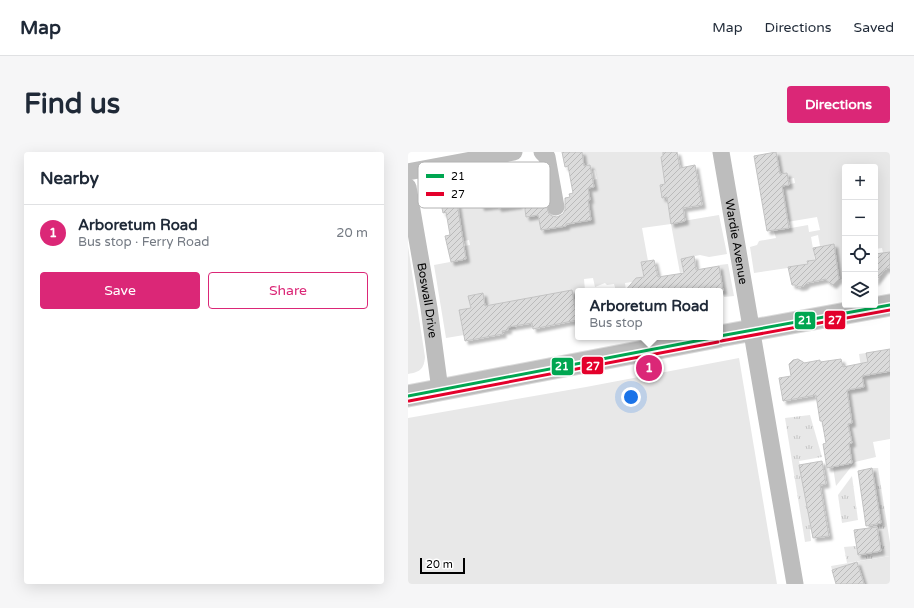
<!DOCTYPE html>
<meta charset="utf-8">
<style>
:root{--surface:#fff;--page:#f6f6f7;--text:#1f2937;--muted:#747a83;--line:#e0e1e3;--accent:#db2777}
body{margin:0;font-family:"Varela Round",sans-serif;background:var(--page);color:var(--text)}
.controls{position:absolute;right:12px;top:12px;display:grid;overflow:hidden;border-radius:4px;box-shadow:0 4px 16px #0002}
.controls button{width:36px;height:36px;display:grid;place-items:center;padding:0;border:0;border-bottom:1px solid var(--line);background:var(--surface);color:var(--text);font:20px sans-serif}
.scale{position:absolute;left:12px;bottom:10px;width:45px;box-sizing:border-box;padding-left:4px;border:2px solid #000;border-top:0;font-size:11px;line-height:14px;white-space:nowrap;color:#000;-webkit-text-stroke:3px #fff;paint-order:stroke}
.you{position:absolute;left:223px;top:245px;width:14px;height:14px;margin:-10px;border:3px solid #fff;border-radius:50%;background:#1a73e8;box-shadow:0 0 0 6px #1a73e833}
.badge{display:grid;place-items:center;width:26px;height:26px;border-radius:50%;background:var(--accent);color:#fff;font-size:13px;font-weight:700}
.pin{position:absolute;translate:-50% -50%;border:2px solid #fff;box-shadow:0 1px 4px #0006}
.popup{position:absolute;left:167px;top:136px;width:148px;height:52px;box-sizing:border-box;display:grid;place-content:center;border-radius:4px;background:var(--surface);filter:drop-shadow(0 1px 3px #0005);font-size:13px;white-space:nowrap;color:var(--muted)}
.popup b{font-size:15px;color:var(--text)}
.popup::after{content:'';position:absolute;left:50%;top:100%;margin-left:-8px;border:8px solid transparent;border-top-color:var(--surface)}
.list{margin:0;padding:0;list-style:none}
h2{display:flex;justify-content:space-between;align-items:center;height:52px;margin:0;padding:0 16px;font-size:17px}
h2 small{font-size:13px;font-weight:400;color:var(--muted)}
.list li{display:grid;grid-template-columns:26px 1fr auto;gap:12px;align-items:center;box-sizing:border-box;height:56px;padding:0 16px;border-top:1px solid var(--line)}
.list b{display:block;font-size:15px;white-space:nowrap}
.list p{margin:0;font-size:13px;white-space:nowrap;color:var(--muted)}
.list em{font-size:13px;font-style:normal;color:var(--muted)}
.actions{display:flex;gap:8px;padding:12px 16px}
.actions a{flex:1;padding:9px 0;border:1px solid var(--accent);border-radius:4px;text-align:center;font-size:14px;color:var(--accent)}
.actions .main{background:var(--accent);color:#fff}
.icon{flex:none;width:22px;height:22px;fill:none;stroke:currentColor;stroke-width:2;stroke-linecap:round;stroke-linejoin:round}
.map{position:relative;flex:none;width:482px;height:432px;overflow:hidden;border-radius:4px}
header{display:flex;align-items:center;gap:24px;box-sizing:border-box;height:56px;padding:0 20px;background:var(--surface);border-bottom:1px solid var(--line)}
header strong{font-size:19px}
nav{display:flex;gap:22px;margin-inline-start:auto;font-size:14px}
.intro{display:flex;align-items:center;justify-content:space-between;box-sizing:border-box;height:96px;padding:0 24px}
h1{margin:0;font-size:28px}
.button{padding:10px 18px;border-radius:4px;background:var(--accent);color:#fff;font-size:14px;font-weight:700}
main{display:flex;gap:24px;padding:0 24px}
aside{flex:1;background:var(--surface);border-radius:4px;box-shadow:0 4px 16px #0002}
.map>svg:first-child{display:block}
.grass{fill:url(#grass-tufts)}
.green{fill:#e8e8e8}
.building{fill:url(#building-hatch);stroke:#c3c3c3;filter:url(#shadow)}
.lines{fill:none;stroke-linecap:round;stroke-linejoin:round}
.major-casing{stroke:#dbdbdb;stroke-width:23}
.minor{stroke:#bdbdbd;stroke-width:17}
.major{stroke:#bdbdbd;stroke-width:21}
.bus-1-casing{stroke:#fff;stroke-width:6}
.bus-2-casing{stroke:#fff;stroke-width:6}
.bus-1{stroke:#00a651;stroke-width:3}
.bus-2{stroke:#e4002b;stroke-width:3}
.labels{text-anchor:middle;stroke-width:3;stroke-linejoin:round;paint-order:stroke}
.street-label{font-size:12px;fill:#000;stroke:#fff}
.key{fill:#fff;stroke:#b2b2b2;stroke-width:1}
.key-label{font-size:11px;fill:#000}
.line-badge{stroke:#fff;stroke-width:1.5}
.badge-label{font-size:11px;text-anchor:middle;font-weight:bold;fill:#fff}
</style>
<header>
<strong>Map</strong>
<nav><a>Map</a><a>Directions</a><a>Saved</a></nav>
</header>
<div class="intro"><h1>Find us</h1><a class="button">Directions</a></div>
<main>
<aside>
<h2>Nearby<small></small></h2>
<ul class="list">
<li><span class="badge">1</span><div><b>Arboretum Road</b><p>Bus stop · Ferry Road</p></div><em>20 m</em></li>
</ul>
<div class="actions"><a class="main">Save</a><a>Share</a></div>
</aside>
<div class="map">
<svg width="482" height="432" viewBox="0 0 482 432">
<defs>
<pattern id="grass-tufts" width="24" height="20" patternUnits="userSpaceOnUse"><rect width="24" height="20" fill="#e8e8e8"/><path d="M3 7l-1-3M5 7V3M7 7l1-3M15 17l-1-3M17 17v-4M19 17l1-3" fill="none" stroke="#c5c5c5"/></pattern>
<pattern id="building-hatch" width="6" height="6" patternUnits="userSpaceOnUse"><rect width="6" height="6" fill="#dbdbdb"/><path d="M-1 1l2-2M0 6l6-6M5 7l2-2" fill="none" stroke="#bababa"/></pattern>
<filter id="shadow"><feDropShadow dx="3.5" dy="3.5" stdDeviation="1" flood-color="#0004"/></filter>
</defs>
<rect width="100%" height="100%" fill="#fff"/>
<g class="grass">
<path d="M402,263L414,305L391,309L404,377L402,378L403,389L397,390L377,266Z"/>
<path d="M464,316H470L482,391V404L439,411L436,395L448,394L450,402L473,399L469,372L473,371Z"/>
<path d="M444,324L450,368L434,371L430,343Z"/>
</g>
<g class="green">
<path d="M174,0H255V4L253,5L257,32L252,33L254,46L260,45L263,71L311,63L319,102L301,105L292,103L273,107L275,120L272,121L263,72L234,76L240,109L233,110L235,122L238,128L217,131L218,139H208L206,132L199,133L197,131L187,135L185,126L176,127L177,138L170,139V167L167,155L160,156V152L166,151L164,139L107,174L108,177L100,178L95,153L89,152L76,154L77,151L75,141L61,144L62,153L64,156L51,158L56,183L38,186L26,113L58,107L56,98L41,100L40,97L62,93L61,88L51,90L50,75H53L50,60H52L51,52H49L47,38L25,42L22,24L61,16L64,36H70L73,55L89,50L90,56L97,55L96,49L105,43L109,42L107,30H109L112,46H115L118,64L132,62L133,78L166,72L180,48H182L180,36L184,28L189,27L187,18L183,19L176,14Z"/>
<path d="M368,0H482V100L475,101L474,96L467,97V15H437V18L434,19L435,24H437V126L431,128L426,92L412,94L410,83L403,85L407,108L399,109L400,113L346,121L342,95L349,93L351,89L368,86L366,79L400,73L401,80L412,78L409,65L373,71L374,34L387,31L386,26L380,27L379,21L372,22Z"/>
<path d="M0,94L17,205C16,217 12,220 0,222Z"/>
<path d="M320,112L326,144L316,145L311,113Z"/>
<path d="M458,201L462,218L476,221L482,220V287L465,290L468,305L447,310L428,334L425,315L444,311L441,292L444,291L440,272L444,271L439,238L456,235L451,202Z"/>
<path d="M331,206L369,432H0V266L178,235Z"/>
<path d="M482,404V432H456L451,416L437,420L435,415L424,418L423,414Z"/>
</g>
<g class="building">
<path d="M154,0H174L176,14L182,13L186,35L180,36L182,48H180L183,68L158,72V74L133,78L130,63L118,65L116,50L134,46L135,50H137L141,62L144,64L149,65L155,62L157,58V46L162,45L161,42L165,41L160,14L157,15Z"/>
<path d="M255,0H269L272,16L287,13L294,53L275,56L277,69L263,72L259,45L254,46L252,33L257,32L253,5L255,4Z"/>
<path d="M368,0L372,22L379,21L381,33L374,34L381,76L359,79L346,4Z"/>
<path d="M90,30V32L107,30L111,53L90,56L89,53L73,55L70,36L77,34V32Z"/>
<path d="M47,38L58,107L43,110L37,84L42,83L38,60L35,61L31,41Z"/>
<path d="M426,92L431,127L425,133L419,129L418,127L399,131L396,134L391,135L387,133H384L380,115L400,112L399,109L408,108L405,96Z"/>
<path d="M482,100V116L477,117L467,130V102Z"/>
<path d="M286,104L288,118L311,114L315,139H217L228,126L236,125L233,110L246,108L250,125L276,121L273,107Z"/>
<path d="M164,138L169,168L125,177L124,171L100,175V178L94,179L95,182L57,189L51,158L63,156L60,144L75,141L77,154Z"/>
<path d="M482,197V219L454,224L456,235L439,238L444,271L440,272L444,291L441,292L444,311L419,316L415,292L418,291L414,269H412L408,243L375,249L371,226L383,224L381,212L385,208L390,207L395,210L396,211L412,208V210L433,207L435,215L460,210L458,201Z"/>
<path d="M414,309L418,332L412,333L421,384L405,386L391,313Z"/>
<path d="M464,316L473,371L458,374L450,319Z"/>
<path d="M469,375L473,399L450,403L446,378Z"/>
<path d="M449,410L456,432H428L424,418Z"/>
</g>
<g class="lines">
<g class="major-casing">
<g id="major">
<path d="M312,184L482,153"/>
<path d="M0,244L309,185"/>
</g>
</g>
<g class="minor">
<path d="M134,0L139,5L148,55"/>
<path id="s1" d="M313,0L387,432"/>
<path d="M0,20L106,0"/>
<path id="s2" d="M0,35L21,156L32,238"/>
</g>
<use href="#major" class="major"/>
<g class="bus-1-casing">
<g id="bus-1">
<path d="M312,184L482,153"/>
<path d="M0,244L309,185"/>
</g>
</g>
<g class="bus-2-casing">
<g id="bus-2">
<path d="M313,189L482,158"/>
<path d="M1,249L310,190"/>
</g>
</g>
<use href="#bus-1" class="bus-1"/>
<use href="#bus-2" class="bus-2"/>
</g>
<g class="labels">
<g class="street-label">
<text dy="4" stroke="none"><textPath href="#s1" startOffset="91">Wardie Avenue</textPath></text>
<text dy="4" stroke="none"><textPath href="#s2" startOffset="115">Boswall Drive</textPath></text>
</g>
</g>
<rect x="10" y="10" width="132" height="46" rx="6" class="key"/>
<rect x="18" y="22" width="18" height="4" fill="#00a651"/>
<rect x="18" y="40" width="18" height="4" fill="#e4002b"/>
<g class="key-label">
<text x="43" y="28">21</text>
<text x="43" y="46">27</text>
</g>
<g class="line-badge">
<rect x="416" y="158" width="22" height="20" rx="4" fill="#e4002b"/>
<rect x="386" y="159" width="22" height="19" rx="4" fill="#00a651"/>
<rect x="173" y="204" width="23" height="19" rx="4" fill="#e4002b"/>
<rect x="143" y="205" width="23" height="19" rx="4" fill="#00a651"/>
</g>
<g class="badge-label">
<text x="427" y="172">27</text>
<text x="397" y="172">21</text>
<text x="185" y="218">27</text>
<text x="154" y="218">21</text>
</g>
</svg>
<div class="controls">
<button>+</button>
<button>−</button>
<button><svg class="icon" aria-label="locate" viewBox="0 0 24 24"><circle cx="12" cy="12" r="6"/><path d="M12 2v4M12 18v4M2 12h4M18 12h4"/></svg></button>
<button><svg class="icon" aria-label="layers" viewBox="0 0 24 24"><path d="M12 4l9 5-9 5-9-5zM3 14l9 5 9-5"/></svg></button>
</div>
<div class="scale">20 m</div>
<div class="you"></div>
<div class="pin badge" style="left:241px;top:216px">1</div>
<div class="popup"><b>Arboretum Road</b>Bus stop</div>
</div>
</main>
